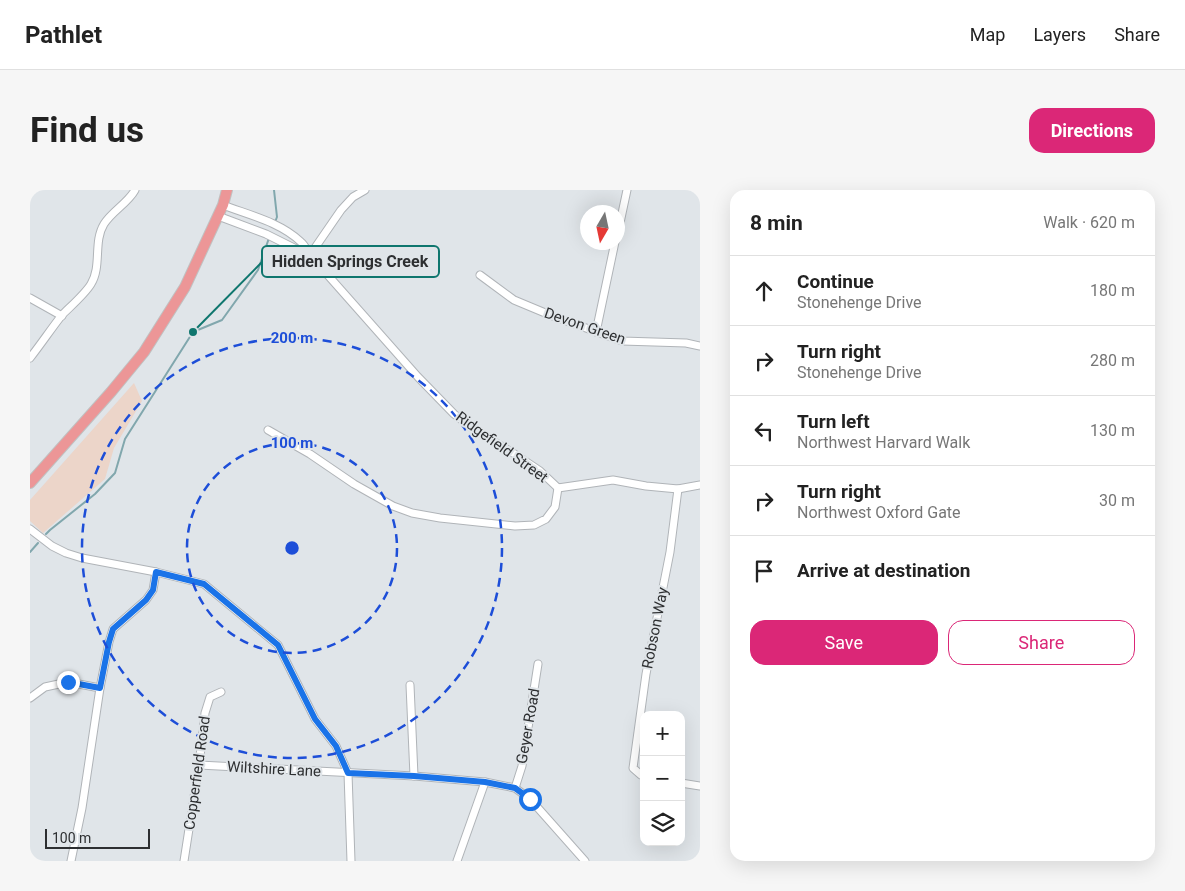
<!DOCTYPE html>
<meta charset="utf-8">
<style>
:root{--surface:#fff;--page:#f6f6f6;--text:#222;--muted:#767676;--line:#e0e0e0;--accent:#db2777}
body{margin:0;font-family:Roboto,sans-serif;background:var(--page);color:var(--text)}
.controls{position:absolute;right:15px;bottom:15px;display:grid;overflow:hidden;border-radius:10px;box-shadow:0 5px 20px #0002}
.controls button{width:45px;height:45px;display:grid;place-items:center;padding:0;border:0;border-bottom:1px solid var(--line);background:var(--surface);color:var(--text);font:25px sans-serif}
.compass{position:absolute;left:550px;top:15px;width:45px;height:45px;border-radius:50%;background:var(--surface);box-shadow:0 5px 20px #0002;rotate:189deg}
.scale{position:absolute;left:15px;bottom:12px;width:105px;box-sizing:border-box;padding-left:5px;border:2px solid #2d2f31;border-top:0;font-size:14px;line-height:18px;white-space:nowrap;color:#2d2f31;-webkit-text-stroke:4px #e0e5e9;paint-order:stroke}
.stop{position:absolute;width:15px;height:15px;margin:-11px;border:4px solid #1a73e8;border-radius:50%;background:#fff}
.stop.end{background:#1a73e8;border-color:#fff;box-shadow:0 1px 5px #0008}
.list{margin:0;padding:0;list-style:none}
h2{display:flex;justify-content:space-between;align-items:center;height:65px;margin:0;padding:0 20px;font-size:21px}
h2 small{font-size:16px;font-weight:400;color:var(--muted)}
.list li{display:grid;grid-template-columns:32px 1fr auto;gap:15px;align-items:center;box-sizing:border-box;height:70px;padding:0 20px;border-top:1px solid var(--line)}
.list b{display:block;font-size:19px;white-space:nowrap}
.list p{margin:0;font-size:16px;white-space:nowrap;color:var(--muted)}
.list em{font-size:16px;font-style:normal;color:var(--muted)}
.actions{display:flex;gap:10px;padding:15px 20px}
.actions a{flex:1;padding:11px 0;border:1px solid var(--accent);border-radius:15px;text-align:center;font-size:18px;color:var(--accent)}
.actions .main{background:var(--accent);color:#fff}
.icon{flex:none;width:28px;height:28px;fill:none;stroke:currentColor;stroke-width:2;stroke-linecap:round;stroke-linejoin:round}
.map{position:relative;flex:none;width:670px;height:671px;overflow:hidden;border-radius:15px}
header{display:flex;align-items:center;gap:30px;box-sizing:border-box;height:70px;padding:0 25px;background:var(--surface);border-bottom:1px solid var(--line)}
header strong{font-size:24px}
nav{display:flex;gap:28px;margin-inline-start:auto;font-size:18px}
.intro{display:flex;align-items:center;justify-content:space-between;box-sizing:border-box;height:120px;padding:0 30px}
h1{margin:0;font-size:35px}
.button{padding:12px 22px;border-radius:15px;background:var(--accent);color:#fff;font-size:18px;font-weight:700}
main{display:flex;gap:30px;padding:0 30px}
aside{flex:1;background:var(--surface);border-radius:15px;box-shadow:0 5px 20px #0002}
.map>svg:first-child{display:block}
.commercial{fill:#ecd5c9}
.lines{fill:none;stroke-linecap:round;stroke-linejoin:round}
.stream{stroke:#81a7ad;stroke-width:2}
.street-casing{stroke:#b0b4b8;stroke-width:9}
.primary-casing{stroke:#c0c1c1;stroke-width:12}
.street{stroke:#fff;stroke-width:7}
.primary{stroke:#ec9697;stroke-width:10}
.route{stroke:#1a73e8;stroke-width:6}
.ring{fill:none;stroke:#1d4ed8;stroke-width:2.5;stroke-dasharray:9 6}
.labels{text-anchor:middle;stroke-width:4;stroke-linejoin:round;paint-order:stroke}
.street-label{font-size:15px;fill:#2d2f31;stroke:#e0e5e9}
.centre{fill:#1d4ed8;stroke:#e0e5e9;stroke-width:2.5}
.ring-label{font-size:15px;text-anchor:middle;font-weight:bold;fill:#1d4ed8;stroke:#e0e5e9;stroke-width:4;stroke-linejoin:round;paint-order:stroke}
.leader{fill:none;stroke:#0f766e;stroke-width:2}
.callout-dot{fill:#0f766e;stroke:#e0e5e9;stroke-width:2}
.callout{fill:#e0e5e9;stroke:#0f766e;stroke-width:2}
.callout-label{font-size:16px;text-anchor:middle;font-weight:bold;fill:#2d2f31}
</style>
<header>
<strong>Pathlet</strong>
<nav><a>Map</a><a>Layers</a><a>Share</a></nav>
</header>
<div class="intro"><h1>Find us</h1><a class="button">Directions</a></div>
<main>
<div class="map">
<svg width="670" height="671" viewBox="0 0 670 671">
<rect width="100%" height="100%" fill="#e0e5e9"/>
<path class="commercial" d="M104,193L112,211L84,258L75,289L13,343L0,331V310Z"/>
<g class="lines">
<g class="stream">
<path d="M244,0L247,27L245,32"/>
<path d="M16,344L20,340L65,304L85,283L95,249L163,142L192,130L228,80L239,48"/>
<path d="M0,362L8,353"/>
</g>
<g class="street-casing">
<g id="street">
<path d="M193,15C219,25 250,32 271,52C275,55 277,61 280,65L388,187L424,224L442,238L483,263L510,281L528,298"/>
<path d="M188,26L236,44L266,59L279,65"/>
<path d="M588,42L597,0"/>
<path d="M280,65L311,20L323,7L335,0"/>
<path d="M450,85L484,110L520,125L592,151L656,153L670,156"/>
<path d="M0,108L32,126"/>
<path d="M566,142L585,52"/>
<path d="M0,168C11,154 21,139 32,125C41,116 55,104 61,94C72,76 63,52 74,34C82,21 98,13 105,0"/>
<path d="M238,240L280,264L324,294L363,316L382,323L410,328L485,336L504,335L516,329L525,317L528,298"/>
<path d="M528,298L583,290L616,296L648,299L670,295"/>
<path d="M0,339L22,356L36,363L52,368L126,382L174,394L248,455L285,529L306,556L318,583L321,671"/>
<path d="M380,495L384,586"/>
<path d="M0,508L15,497L38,492L70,498"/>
<path d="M169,575L384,586L455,592L485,598L500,609L555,671"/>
<path d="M614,585H611L603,578L616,484L640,362L648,299"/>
<path d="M651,593L670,596"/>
<path d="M485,598L492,576L508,474"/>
<path d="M41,671L52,618L70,498L79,452L83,439L116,410L123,400L126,382"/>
<path d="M154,671L169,575L175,523L180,507L191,502"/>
<path d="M427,671L455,592"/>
</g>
</g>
<g class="primary-casing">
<path id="primary" d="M0,293L81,202L114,162L155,97L193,15L197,0"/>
</g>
<use href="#street" class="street"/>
<use href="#primary" class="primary"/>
</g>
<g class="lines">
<path class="route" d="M38,492L70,498L79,452L83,439L116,410L123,400L126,382L174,394L248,455L285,529L306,556L318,583L384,586L455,592L485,598L500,609"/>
</g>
<g class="ring">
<circle cx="262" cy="358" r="105"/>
<circle cx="262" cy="358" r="210"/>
</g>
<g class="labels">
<g class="street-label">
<text transform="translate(555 136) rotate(19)" y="5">Devon Green</text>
<text transform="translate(472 257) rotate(36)" y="5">Ridgefield Street</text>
<text transform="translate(625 438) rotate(-79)" y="5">Robson Way</text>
<text transform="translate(498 536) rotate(-80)" y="5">Geyer Road</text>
<text transform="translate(244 579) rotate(3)" y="5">Wiltshire Lane</text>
<text transform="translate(167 583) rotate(-82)" y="5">Copperfield Road</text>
</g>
</g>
<circle cx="262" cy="358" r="8" class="centre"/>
<g class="ring-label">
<text x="262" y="153">200 m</text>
<text x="262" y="258">100 m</text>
</g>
<path class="leader" d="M163 142L232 72"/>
<circle class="callout-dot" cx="163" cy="142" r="5"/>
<rect class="callout" x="232" y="56" width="177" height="31" rx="5"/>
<g class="callout-label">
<text x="320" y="77">Hidden Springs Creek</text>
</g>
</svg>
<div class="controls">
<button>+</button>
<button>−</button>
<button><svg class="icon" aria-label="layers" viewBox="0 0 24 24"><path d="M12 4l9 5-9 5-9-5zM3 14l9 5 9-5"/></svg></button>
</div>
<svg class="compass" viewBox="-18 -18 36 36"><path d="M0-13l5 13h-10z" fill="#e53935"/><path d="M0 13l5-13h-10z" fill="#767676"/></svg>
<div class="scale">100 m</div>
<div class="stop" style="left:500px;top:609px"></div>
<div class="stop end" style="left:38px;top:492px"></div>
</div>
<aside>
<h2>8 min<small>Walk · 620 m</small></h2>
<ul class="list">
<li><svg class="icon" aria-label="ahead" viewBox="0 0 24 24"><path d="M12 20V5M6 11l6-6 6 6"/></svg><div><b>Continue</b><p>Stonehenge Drive</p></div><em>180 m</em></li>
<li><svg class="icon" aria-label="right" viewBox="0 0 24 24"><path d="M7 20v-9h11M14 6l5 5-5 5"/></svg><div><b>Turn right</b><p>Stonehenge Drive</p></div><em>280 m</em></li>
<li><svg class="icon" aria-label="left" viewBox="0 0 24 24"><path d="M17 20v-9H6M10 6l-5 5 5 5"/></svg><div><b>Turn left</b><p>Northwest Harvard Walk</p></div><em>130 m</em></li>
<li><svg class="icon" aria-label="right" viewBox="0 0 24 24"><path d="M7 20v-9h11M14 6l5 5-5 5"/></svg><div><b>Turn right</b><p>Northwest Oxford Gate</p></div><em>30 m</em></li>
<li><svg class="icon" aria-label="arrive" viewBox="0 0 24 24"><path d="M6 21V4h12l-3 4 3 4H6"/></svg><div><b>Arrive at destination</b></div></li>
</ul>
<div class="actions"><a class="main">Save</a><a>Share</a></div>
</aside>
</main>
